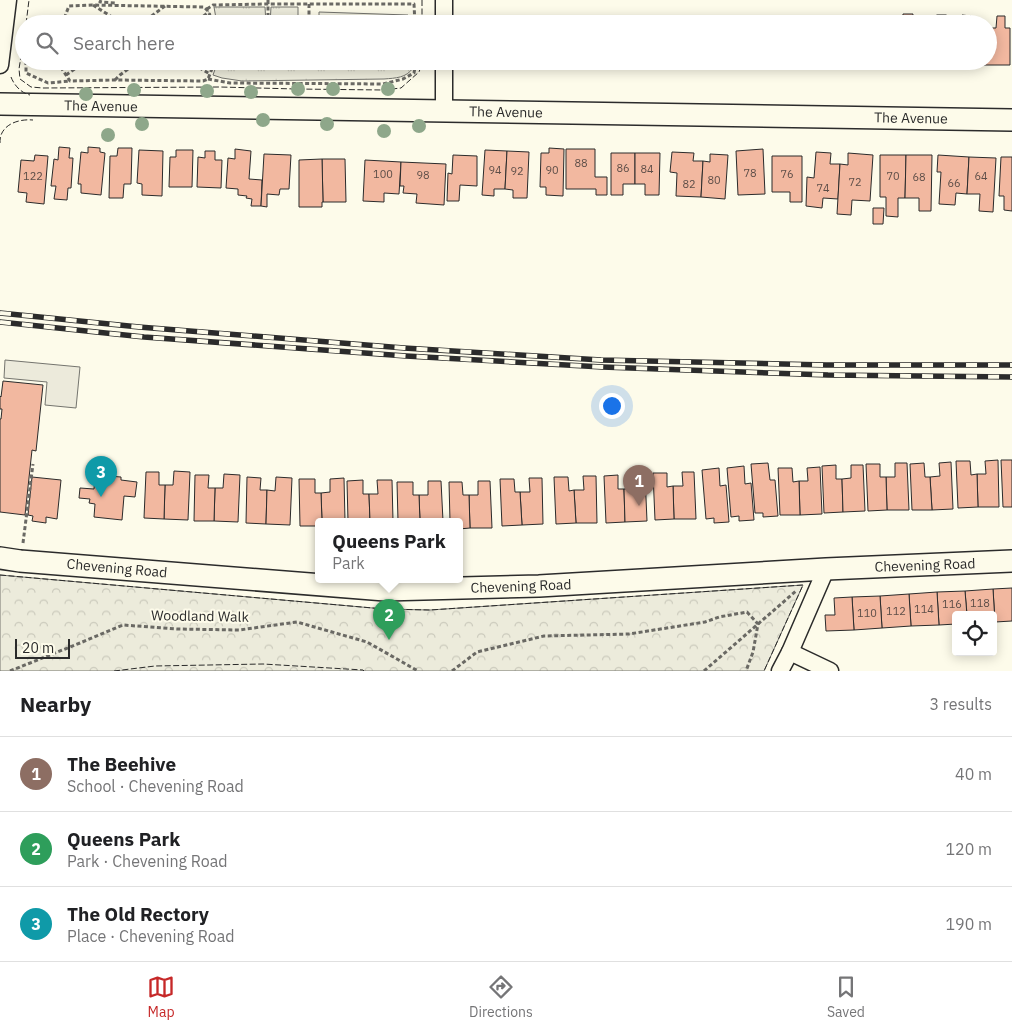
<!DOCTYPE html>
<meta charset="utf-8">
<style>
:root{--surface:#fff;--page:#f2f2f2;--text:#202124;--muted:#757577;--line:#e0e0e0;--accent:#c62828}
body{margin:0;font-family:"IBM Plex Sans",sans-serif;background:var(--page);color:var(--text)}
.controls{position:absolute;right:15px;bottom:15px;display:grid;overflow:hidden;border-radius:5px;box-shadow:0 2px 12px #0003}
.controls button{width:45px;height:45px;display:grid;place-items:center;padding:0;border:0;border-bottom:1px solid var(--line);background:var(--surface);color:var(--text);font:25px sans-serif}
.scale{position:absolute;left:15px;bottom:12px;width:55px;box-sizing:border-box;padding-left:5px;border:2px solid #2b2b2b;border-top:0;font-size:14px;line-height:18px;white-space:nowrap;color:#2b2b2b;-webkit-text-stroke:4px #fdfbea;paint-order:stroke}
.you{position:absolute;left:611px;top:405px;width:18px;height:18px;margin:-12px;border:4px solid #fff;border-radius:50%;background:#1a73e8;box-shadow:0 0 0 8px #1a73e833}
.badge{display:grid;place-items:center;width:32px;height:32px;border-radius:50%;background:var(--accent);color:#fff;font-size:16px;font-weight:700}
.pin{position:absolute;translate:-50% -41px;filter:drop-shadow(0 1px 2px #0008)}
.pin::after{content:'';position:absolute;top:26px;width:18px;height:15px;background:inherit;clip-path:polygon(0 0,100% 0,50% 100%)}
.popup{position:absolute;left:315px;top:518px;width:148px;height:65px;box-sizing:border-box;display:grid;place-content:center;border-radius:5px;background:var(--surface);filter:drop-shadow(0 1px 4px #0005);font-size:16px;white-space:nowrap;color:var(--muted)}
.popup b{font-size:19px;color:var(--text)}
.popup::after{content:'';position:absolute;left:50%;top:100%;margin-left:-10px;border:10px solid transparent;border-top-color:var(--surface)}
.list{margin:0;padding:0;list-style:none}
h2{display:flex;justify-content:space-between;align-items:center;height:65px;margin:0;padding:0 20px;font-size:21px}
h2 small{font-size:16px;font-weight:400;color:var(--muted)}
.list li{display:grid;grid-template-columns:32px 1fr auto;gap:15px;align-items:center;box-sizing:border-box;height:75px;padding:0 20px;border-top:1px solid var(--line)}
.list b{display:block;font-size:19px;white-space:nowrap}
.list p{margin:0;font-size:16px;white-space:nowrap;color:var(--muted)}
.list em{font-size:16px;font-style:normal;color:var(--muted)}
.icon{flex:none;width:28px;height:28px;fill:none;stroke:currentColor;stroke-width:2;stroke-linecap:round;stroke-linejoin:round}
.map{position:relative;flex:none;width:1012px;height:671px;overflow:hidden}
.search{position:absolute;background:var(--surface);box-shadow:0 2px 12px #0003;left:15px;right:15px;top:15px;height:55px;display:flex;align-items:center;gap:12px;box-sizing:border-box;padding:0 18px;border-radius:28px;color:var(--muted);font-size:19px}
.sheet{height:290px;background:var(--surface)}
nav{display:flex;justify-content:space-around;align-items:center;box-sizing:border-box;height:70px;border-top:1px solid var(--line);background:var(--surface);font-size:14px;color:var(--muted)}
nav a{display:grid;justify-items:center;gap:2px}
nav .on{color:var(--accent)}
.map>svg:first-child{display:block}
.grass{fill:url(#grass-tufts);stroke:#74746e}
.park{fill:url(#park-crowns);stroke:#74746e}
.pitch{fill:#ecebdb;stroke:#74746e}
.parking{fill:#eceadb;stroke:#74746e}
.building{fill:#f2b8a0;stroke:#2b2b2b}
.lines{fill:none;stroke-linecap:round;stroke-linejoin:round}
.minor-casing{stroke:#2b2b2b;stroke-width:19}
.tertiary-casing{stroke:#2b2b2b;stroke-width:24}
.path{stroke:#6a6964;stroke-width:3;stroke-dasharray:4 2.5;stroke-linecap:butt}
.minor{stroke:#fdfbea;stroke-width:16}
.tertiary{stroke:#fdfbea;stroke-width:21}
.rail-casing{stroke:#2b2b2b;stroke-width:5.5}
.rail{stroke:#fdfbea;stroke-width:4;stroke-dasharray:11;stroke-linecap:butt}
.fence{stroke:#2b2b2b;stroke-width:1;stroke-dasharray:6 2.5;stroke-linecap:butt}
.tree{fill:#8ea78a}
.labels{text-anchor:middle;stroke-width:4;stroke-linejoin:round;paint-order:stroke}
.number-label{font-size:11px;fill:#5d4e48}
.street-label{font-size:14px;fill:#2b2b2b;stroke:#fdfbea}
</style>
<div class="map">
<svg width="1012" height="671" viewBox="0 0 1012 671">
<defs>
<pattern id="grass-tufts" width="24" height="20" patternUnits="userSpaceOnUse" patternTransform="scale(1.25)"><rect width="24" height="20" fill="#ecebdb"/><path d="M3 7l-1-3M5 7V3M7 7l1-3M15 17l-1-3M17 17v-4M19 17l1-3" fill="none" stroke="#cbcabc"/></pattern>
<pattern id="park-crowns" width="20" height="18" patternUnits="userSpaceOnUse" patternTransform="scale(1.25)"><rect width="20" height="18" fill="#ecebdb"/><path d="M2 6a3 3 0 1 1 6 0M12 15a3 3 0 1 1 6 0" fill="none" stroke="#cbcabc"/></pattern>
</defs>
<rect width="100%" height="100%" fill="#fdfbea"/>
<g class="grass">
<path d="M214,7H265L266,24H217Z"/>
<path d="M271,7H298V24H270Z"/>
<path d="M218,61H411L413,68C406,78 396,78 384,79L242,81L222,78L213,75Z"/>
</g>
<path class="park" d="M0,575L384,609L430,610L803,585L764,671H0Z"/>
<path class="pitch" d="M319,12L408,15V24H319Z"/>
<path class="parking" d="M5,360L80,367L76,408L45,405L47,382L4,378Z"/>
<g class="building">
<path d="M903,14H913L912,24H902Z"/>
<rect x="937" y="15" width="9" height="9"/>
<path d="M962,15L971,16V24H962Z"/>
<path d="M997,16H1005V28H1010V65H984V61H988V28H996Z"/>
<path d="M580,19L603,20V24H580Z"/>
<path d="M525,20L554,21V24H525Z"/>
<path d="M603,20L627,21V24H603Z"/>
<path d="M629,20L658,21V24H629Z"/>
<rect x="554" y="21" width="20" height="3"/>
<rect x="840" y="61" width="23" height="4"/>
<rect x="863" y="61" width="24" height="4"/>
<path d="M898,61H925V64L898,63Z"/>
<path d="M925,61H952V65L925,64Z"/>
<rect x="958" y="61" width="26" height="4"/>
<path d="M59,147L70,148L69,158H73L71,188H68L67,200L54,199L56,186H51L54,159L58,160Z"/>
<path d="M88,147L100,148V152L105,153L101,195L81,193V184H78L81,152L88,153Z"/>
<path d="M118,148H132L131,184H124L123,198H109L110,156H117Z"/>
<path d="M549,148L564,149L563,196L546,195V187H540L541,153H549Z"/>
<path d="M235,149L251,151L249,179L262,180L261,206H251L252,199L246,198L247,196L238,195V189L226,188L228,158L235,159Z"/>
<path d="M566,149H595V177H607V195H596V189H566Z"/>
<path d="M763,149L765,194L738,195L736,151Z"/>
<path d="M139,150L163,151L162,196L142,195V184L137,183Z"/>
<path d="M176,150H193L192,187H169L170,157H176Z"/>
<path d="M485,150L507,151L505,189H494V196L482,195Z"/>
<path d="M205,151H215V160H222L221,188L197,187L198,157L205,158Z"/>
<path d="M507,151L529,152L527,198H513V190L505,189Z"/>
<path d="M672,152L694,153L693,161H703L701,197L676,196L677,173L670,172Z"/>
<path d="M816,152L831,153L830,164H840L838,199L823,198L822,208L806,206L807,177L814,178Z"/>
<path d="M611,153H635V184H623V195H611Z"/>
<path d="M635,153H660L659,195H645V184H635Z"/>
<path d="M848,153L873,155L870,201L852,200L851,215L837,214L840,164L848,165Z"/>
<path d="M264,154L291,155L289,189H280L279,195L267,194V207L261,206Z"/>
<path d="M710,154L728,155L725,199L701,197L703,161L710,162Z"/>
<path d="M35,155L48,156L44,204L26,202L27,193L18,192L21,160L34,161Z"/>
<path d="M453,155L477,156V186L460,185L459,201H447L448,173L452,174Z"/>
<path d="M880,155H906L905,198H898V217L886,216V197H880Z"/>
<path d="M906,155H932L931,211H919V198H905Z"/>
<path d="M938,155L969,157L967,194L956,193L955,205L939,204L941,172H937Z"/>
<path d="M772,156H802V202H790V192H772Z"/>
<path d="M969,157L996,158L993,212L979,211L980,194H967Z"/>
<path d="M1001,157H1012V211L1004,210V196H999Z"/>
<path d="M322,159H345L346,202H323Z"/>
<path d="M322,159L323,202H322V207H299V160Z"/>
<path d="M365,160L401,162L399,194L384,193V202L363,201Z"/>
<path d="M401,162L446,164L444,205L416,203L417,194L403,193L404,186H400Z"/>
<path d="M873,208H884L883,224H873Z"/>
<path d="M3,381L43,385L36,451L32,450L25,515L0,512V419H1L2,409H0V396L1,397Z"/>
<path d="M998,460L999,507H978L977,474H986L985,461Z"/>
<path d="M1001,460H1012V507H1003Z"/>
<path d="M956,461H970L971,475L977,474L978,507L958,508Z"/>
<path d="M951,462L953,509L932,510L930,477L940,476L939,463Z"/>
<path d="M768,463L770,480H775L778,516L763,517V513H755L751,464Z"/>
<path d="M895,463H907L909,510H887L886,477H895Z"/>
<path d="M924,463L925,477H930L932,510H912L910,464Z"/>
<path d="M866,464H880V477H886L887,510L868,511Z"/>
<path d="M836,465V479H842L843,512L824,513L822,466Z"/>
<path d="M851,465H863L865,511L843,512L842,479L851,478Z"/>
<path d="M744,466L745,484L751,483L754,520L739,521V516L731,517L727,468Z"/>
<path d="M820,467L822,514L800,515L799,481H808L807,468Z"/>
<path d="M719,468L720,486L726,485L729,522L714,523V518L706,519L702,470Z"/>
<path d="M778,468H792L793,482L799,481L800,515H780Z"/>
<path d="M174,471L190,472L188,520L164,519L165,485H173Z"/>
<path d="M146,472H159V485H165L164,519L144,518Z"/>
<path d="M682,472H694L696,519H674L673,486H683Z"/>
<path d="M653,473H667V487L673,486L674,519L655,520Z"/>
<path d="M224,474L240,475L238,522L214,521L215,488H223Z"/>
<path d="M95,475L121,477V480L137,482L135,497L124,496L122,520L94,517L95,504L89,503L90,499L79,498L80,488L94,489Z"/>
<path d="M195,475H209L208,488H215L214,521H194Z"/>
<path d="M618,475V489H624L625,522L606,523L604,476Z"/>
<path d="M633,475H645L647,521L625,522L624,489L634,488Z"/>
<path d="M583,476H596L597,523H576L574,490H584Z"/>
<path d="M32,477L61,480L57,519L46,517V523L32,521L33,516L28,515Z"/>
<path d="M247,477L261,478L260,490H267L266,524L246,523Z"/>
<path d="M276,477L292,478L290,525L266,524L267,490L275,491Z"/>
<path d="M554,477H568L569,491L574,490L576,523L556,524Z"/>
<path d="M344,478L345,521H322L321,493L330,492V479Z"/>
<path d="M529,478H542L543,524L522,525L520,492H530Z"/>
<path d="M299,479H315V493H321L322,521H319V526H300Z"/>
<path d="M500,479H514L515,492H520L522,525L502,526Z"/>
<path d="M363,480V494H369L370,521H348L347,481Z"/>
<path d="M377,480H392L393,521H370L369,494H378Z"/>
<path d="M428,481H441L443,521H420L419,495H428Z"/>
<path d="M478,481H490L492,528H470L469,495H478Z"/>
<path d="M397,482H413V495H419L420,521H398Z"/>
<path d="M449,482H462L463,495H469L470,528L459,529V521H450Z"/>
<path d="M1012,588V621L995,622L993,589Z"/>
<path d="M993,589L995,622H993V615H967L965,591Z"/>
<path d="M965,591L967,615H956V624L939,625L937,592Z"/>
<path d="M937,592L939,625L911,626L909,594Z"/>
<path d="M909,594L911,626L882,628L880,596Z"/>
<path d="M880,596L882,628L854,630L852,597Z"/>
<path d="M852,597L854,630L826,631L825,615H835L834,598Z"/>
</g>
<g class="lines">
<g class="minor-casing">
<g id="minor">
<path d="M444,24V0"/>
<path d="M0,65L8,0"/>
<path d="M444,111V61"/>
<path d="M790,652L830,671"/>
<path d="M780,671L790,652L826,569"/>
</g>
</g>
<g class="tertiary-casing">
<g id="tertiary">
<path d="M0,104L1012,120"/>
<path d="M0,558L20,561L385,590L539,586L826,569L1012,561"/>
</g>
</g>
<g class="path">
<path d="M101,0L100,2L116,3V5"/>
<path d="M268,0V24"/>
<path d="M309,4V24"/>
<path d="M93,5L123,24"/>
<path d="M207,9L213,5L268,4H414L415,24"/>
<path d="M62,24L69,6L92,5L204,7L209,12L212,24"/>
<path d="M141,24L165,6"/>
<path d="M193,24L209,12"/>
<path d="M26,61V73L48,83L70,81"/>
<path d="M59,61L60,66L70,81L115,80L203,81L208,79L215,61"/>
<path d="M188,61L210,74"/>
<path d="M66,75L86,61"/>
<path d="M208,79L230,83L383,84L403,79L414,73L416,61"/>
<path d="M115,80L120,75L139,61"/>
<path d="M23,543L33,464"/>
<path d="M10,671L80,643L123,625L177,629L239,630L297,622L367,642L418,671"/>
<path d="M452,671L477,652L544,636L629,634L705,622L719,617L747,612L758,624L753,652L746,671"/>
<path d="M704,671L796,591"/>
</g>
<use href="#minor" class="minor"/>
<use href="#tertiary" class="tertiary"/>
<g class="rail-casing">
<g id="rail">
<path d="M0,313L139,327L404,348L601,360L826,365H1012"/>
<path d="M0,322L144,337L406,356L602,367L828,375L1012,377"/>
</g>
</g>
<use href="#rail" class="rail"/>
<g class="fence">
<path d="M422,0V24"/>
<path d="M26,24L29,0"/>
<path d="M24,37L19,69L20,79L31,87L43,88L220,87L296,89L383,90L401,88L419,72L423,61"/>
<path d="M11,77C14,85 21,93 30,95"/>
<path d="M0,143C0,141 0,138 1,135C6,122 22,119 33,120"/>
<path d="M0,575L384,609L430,610L803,585L764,671"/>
<path d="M114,671L155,666L263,664L363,670L364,671"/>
</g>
</g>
<g class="tree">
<circle cx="298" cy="89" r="7"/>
<circle cx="333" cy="89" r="7"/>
<circle cx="388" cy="89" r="7"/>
<circle cx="134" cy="90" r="7"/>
<circle cx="207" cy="91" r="7"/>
<circle cx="251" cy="92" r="7"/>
<circle cx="86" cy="94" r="7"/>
<circle cx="263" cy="120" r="7"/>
<circle cx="142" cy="124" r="7"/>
<circle cx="327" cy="124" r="7"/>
<circle cx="419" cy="126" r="7"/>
<circle cx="384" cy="131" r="7"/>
<circle cx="108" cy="135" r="7"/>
</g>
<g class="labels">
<g class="number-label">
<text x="581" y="167">88</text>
<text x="623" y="172">86</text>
<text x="647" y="173">84</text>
<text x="495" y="174">94</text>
<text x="552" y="174">90</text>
<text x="517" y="175">92</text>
<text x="750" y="177">78</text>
<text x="383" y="178">100</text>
<text x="787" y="178">76</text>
<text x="423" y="179">98</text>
<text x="33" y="180">122</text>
<text x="893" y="180">70</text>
<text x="981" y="180">64</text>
<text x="919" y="181">68</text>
<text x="714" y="184">80</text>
<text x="855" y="186">72</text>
<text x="954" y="187">66</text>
<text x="689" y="188">82</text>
<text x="823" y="192">74</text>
<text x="980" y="607">118</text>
<text x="952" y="608">116</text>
<text x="924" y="613">114</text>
<text x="896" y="615">112</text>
<text x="867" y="617">110</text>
</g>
<g class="street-label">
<text transform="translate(101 106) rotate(1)" y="5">The Avenue</text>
<text transform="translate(506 112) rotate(1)" y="5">The Avenue</text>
<text transform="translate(911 118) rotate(1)" y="5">The Avenue</text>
<text transform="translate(925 565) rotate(-2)" y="5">Chevening Road</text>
<text transform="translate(117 568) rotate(5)" y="5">Chevening Road</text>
<text transform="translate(521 586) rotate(-2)" y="5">Chevening Road</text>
<text transform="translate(200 616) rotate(1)" y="5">Woodland Walk</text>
</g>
</g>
</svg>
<div class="controls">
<button><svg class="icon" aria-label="locate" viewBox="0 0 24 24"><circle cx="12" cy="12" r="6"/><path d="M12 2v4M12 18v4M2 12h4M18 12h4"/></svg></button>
</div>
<div class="scale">20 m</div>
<div class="you"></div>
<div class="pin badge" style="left:639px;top:506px;background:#8d6e63">1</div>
<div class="pin badge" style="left:389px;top:640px;background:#2e9e5b">2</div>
<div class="popup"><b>Queens Park</b>Park</div>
<div class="pin badge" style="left:101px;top:497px;background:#0f9aa8">3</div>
<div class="search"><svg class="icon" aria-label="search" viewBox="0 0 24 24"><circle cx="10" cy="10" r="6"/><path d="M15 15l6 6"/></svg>Search here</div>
</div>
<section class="sheet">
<h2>Nearby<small>3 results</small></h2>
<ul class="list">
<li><span class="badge" style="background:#8d6e63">1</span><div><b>The Beehive</b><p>School · Chevening Road</p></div><em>40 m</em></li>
<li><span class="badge" style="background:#2e9e5b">2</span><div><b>Queens Park</b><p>Park · Chevening Road</p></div><em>120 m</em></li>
<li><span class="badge" style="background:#0f9aa8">3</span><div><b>The Old Rectory</b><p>Place · Chevening Road</p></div><em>190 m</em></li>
</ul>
</section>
<nav>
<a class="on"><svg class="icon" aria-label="map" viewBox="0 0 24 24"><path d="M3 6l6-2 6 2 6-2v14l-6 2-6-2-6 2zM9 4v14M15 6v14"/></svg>Map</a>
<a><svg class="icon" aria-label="directions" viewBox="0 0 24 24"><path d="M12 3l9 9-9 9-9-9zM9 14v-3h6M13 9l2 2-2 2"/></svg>Directions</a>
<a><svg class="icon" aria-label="saved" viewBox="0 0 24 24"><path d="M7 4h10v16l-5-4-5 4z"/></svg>Saved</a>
</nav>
